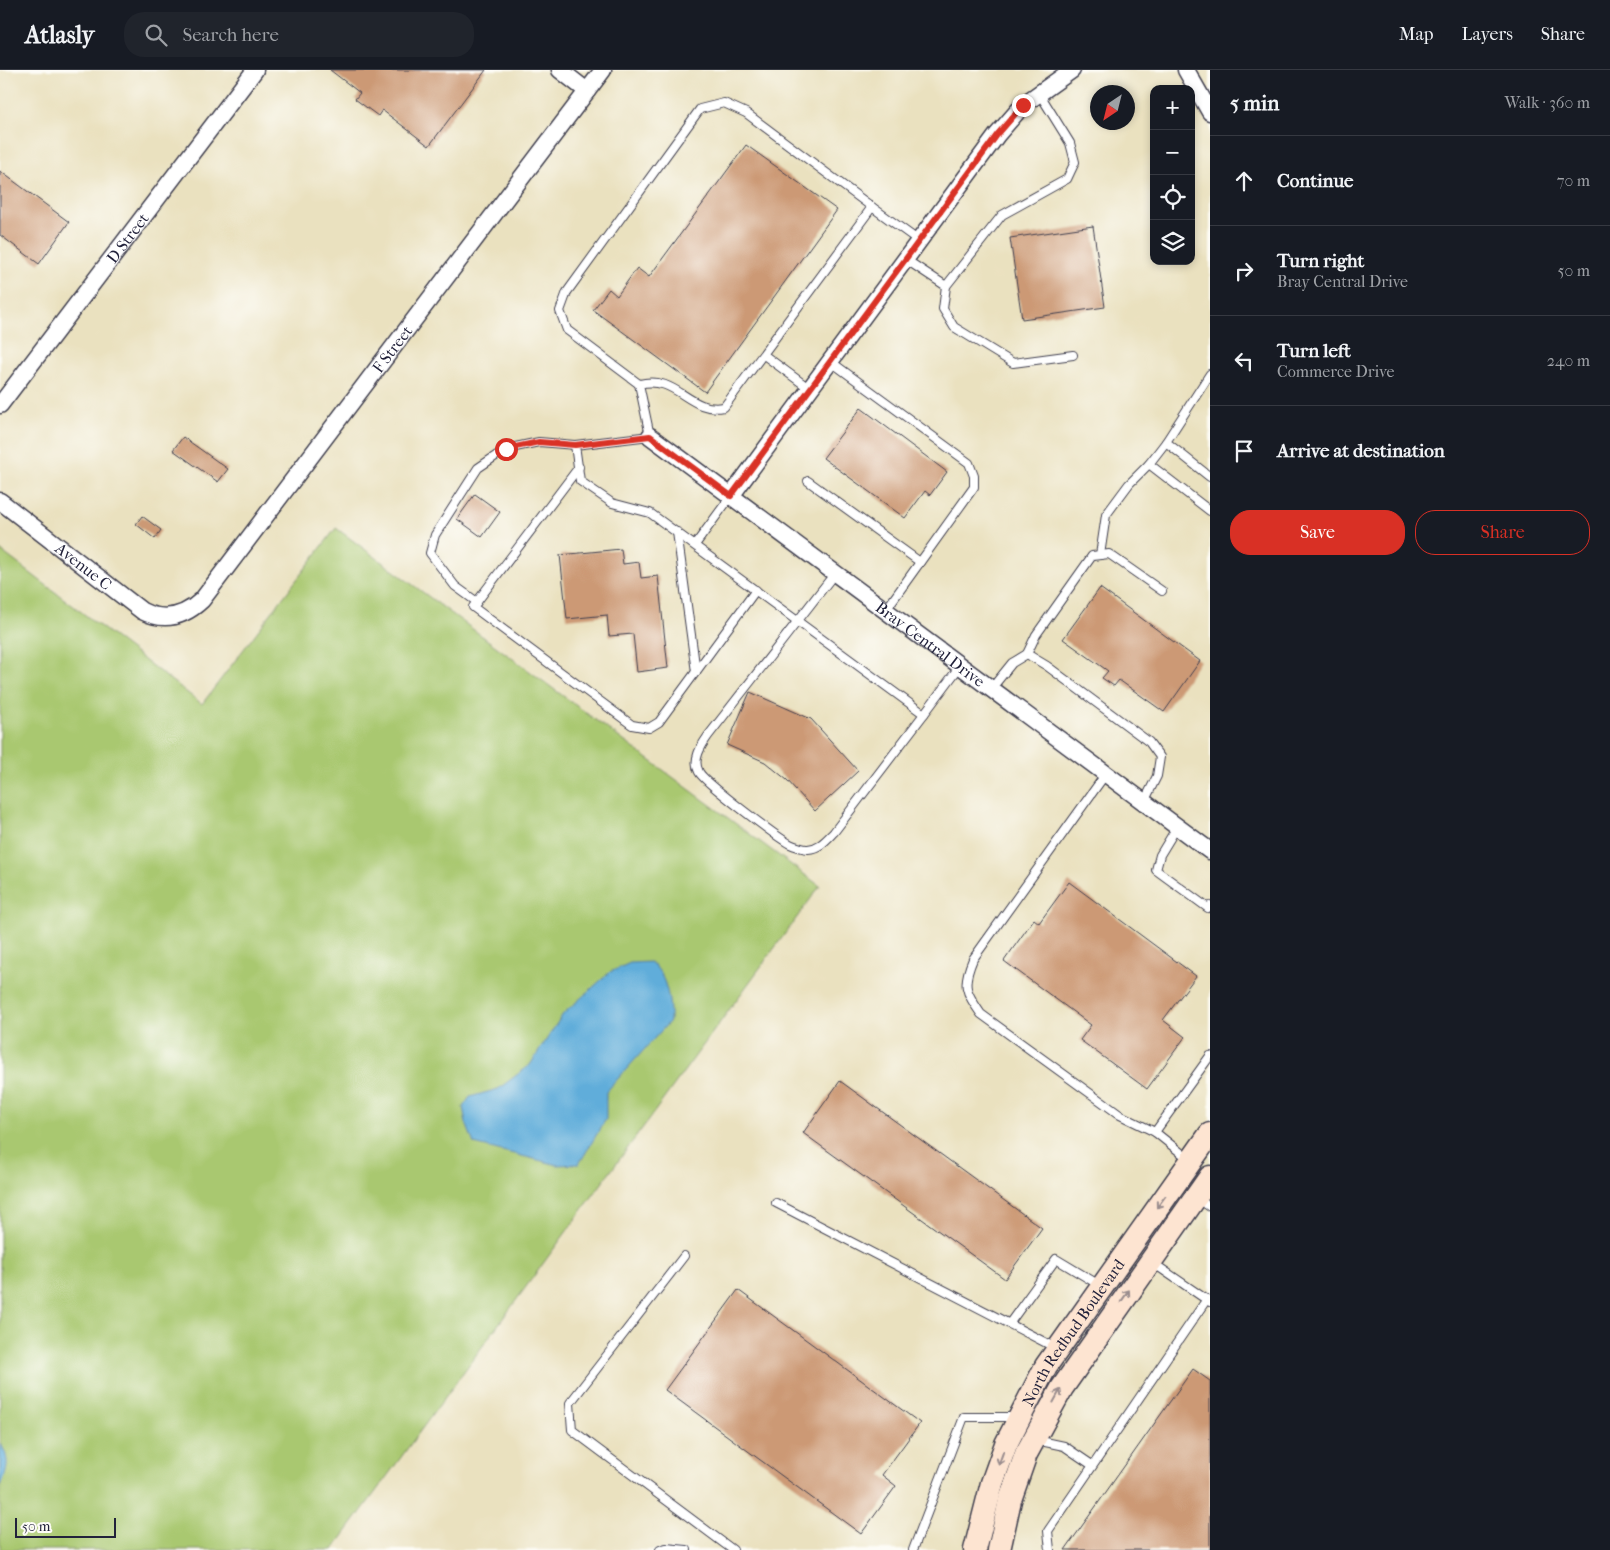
<!DOCTYPE html>
<meta charset="utf-8">
<style>
:root{--surface:#171b24;--page:#20242c;--text:#f1f3f6;--muted:#9ea1a6;--line:#363941;--accent:#d93025}
body{margin:0;font-family:"IM FELL French Canon",serif;background:var(--page);color:var(--text)}
.controls{position:absolute;right:15px;top:15px;display:grid;overflow:hidden;border-radius:10px;box-shadow:0 2px 8px #0003}
.controls button{width:45px;height:45px;display:grid;place-items:center;padding:0;border:0;border-bottom:1px solid var(--line);background:var(--surface);color:var(--text);font:25px sans-serif}
.compass{position:absolute;left:1090px;top:15px;width:45px;height:45px;border-radius:50%;background:var(--surface);box-shadow:0 2px 8px #0003;rotate:215deg}
.scale{position:absolute;left:15px;bottom:12px;width:101px;box-sizing:border-box;padding-left:5px;border:2px solid #22223b;border-top:0;font-size:14px;line-height:18px;white-space:nowrap;color:#22223b;-webkit-text-stroke:4px #fdfcf7;paint-order:stroke}
.stop{position:absolute;width:15px;height:15px;margin:-11px;border:4px solid #d93025;border-radius:50%;background:#fff}
.stop.end{background:#d93025;border-color:#fff;box-shadow:0 1px 5px #0008}
.list{margin:0;padding:0;list-style:none}
h2{display:flex;justify-content:space-between;align-items:center;height:65px;margin:0;padding:0 20px;font-size:21px}
h2 small{font-size:16px;font-weight:400;color:var(--muted)}
.list li{display:grid;grid-template-columns:32px 1fr auto;gap:15px;align-items:center;box-sizing:border-box;height:90px;padding:0 20px;border-top:1px solid var(--line)}
.list b{display:block;font-size:19px;white-space:nowrap}
.list p{margin:0;font-size:16px;white-space:nowrap;color:var(--muted)}
.list em{font-size:16px;font-style:normal;color:var(--muted)}
.actions{display:flex;gap:10px;padding:15px 20px}
.actions a{flex:1;padding:11px 0;border:1px solid var(--accent);border-radius:20px;text-align:center;font-size:18px;color:var(--accent)}
.actions .main{background:var(--accent);color:#fff}
.icon{flex:none;width:28px;height:28px;fill:none;stroke:currentColor;stroke-width:2;stroke-linecap:round;stroke-linejoin:round}
.map{position:relative;flex:none;width:1210px;height:1480px;overflow:hidden}
header{display:flex;align-items:center;gap:30px;box-sizing:border-box;height:70px;padding:0 25px;background:var(--surface);border-bottom:1px solid var(--line)}
header strong{font-size:24px}
nav{display:flex;gap:28px;margin-inline-start:auto;font-size:18px}
.search{width:350px;height:45px;background:var(--page);display:flex;align-items:center;gap:12px;box-sizing:border-box;padding:0 18px;border-radius:20px;color:var(--muted);font-size:19px}
main{display:flex}
aside{flex:1;background:var(--surface)}
.map>svg:first-child{display:block}
.green{fill:#a9c870;stroke:#667556}
.water{fill:#61adda;stroke:#42688a}
.building{fill:#cc9974}
.lines{fill:none;stroke-linecap:round;stroke-linejoin:round}
.lane-casing{stroke:#403f4f;stroke-width:10}
.street-casing{stroke:#403f4f;stroke-width:19}
.secondary-casing{stroke:#403f4f;stroke-width:25}
.lane{stroke:#fff;stroke-width:8}
.street{stroke:#fff;stroke-width:16}
.secondary{stroke:#fde4d1;stroke-width:22}
.oneway{stroke:#9a8d8e}
.route{stroke:#d93025;stroke-width:6}
.labels{text-anchor:middle;stroke-width:4;stroke-linejoin:round;paint-order:stroke}
.street-label{font-size:16px;fill:#22223b;stroke:#fdfcf7}
</style>
<header>
<strong>Atlasly</strong>
<div class="search"><svg class="icon" aria-label="search" viewBox="0 0 24 24"><circle cx="10" cy="10" r="6"/><path d="M15 15l6 6"/></svg>Search here</div>
<nav><a>Map</a><a>Layers</a><a>Share</a></nav>
</header>
<main>
<div class="map">
<svg width="1210" height="1480" viewBox="0 0 1210 1480">
<rect width="100%" height="100%" fill="#fdfcf7"/>
<filter id="ink" filterUnits="userSpaceOnUse"><feTurbulence type="fractalNoise" baseFrequency=".02" numOctaves="2"/><feDisplacementMap in="SourceGraphic" scale="10" xChannelSelector="R" yChannelSelector="G"/><feConvolveMatrix kernelMatrix="1 2 1 2 8 2 1 2 1" color-interpolation-filters="sRGB"/></filter>
<filter id="wash" filterUnits="userSpaceOnUse"><feTurbulence type="fractalNoise" baseFrequency=".0096" numOctaves="4" result="noise"/><feDisplacementMap in="SourceGraphic" scale="20" xChannelSelector="R" yChannelSelector="G"/><feGaussianBlur stdDeviation="1.12" result="paint"/><feColorMatrix in="noise" values="0 0 0 0 0 0 0 0 0 0 0 0 0 0 0 0 0 1.4 0 .05"/><feComposite in="paint" operator="in"/></filter>
<g filter="url(#wash)">
<rect width="100%" height="100%" fill="#eae1bf"/>
<path class="green" d="M336,458L820,816L333,1480H0V480L202,634Z"/>
<g class="water">
<path d="M650,892C666,902 671,932 670,951L606,1022V1049L579,1094L558,1095L474,1074L466,1053L463,1037L470,1027L498,1019L530,995L563,944L610,902L630,893Z"/>
<path d="M0,1373C11,1390 8,1400 0,1417Z"/>
</g>
<g id="blocks">
<g class="building">
<path d="M330,0H486L429,76L382,40L378,46L355,29L360,23Z"/>
<path d="M746,75L837,140L705,322L593,240L609,219L617,226L637,198L649,207Z"/>
<path d="M0,101L69,152L39,194L0,165Z"/>
<path d="M1093,156L1105,237L1022,249L1010,168Z"/>
<path d="M861,338L947,402L930,425L925,421L905,448L823,388Z"/>
<path d="M183,367L228,399L218,412L173,380Z"/>
<path d="M475,424L500,442L482,467L457,449Z"/>
<path d="M142,446L161,460L155,469L136,454Z"/>
<path d="M621,479L623,494L639,492L641,508L658,506L668,598L637,602L633,564L609,566L607,545L567,549L560,485Z"/>
<path d="M1100,518L1200,591L1164,642L1119,610L1114,616L1102,608L1108,601L1063,569Z"/>
<path d="M750,622L811,649L858,701L815,741L787,710L765,692L727,675Z"/>
<path d="M1069,812L1196,906L1163,950L1185,967L1147,1019L1080,970L1091,955L1004,891L1034,849L1039,853Z"/>
<path d="M840,1011L1042,1158L1005,1209L803,1063Z"/>
<path d="M738,1220L920,1353L882,1405L896,1416L861,1464L665,1320Z"/>
<path d="M1193,1299L1210,1311V1480H1065Z"/>
</g>
</g>
</g>
<g filter="url(#ink)">
<use href="#blocks" fill-opacity="0" stroke="#403f4f" stroke-width="1"/>
<g class="lines">
<g class="lane-casing">
<g id="lane">
<path d="M919,171L872,137L724,337C689,344 677,304 639,314L650,366L575,375L580,411L612,433L650,443L924,644L960,596"/>
<path d="M905,189L946,216L943,239L954,257L1013,293L1073,285"/>
<path d="M946,216L1002,145L1067,109L1075,92L1070,73L1039,23"/>
<path d="M764,285L810,319"/>
<path d="M830,291L969,393L974,406V417L885,541"/>
<path d="M1210,304L1166,372L1210,407"/>
<path d="M639,314L567,260L560,241L567,222L700,39L724,33L746,43L872,137"/>
<path d="M1166,372L1149,394L1210,441"/>
<path d="M579,397L473,537L632,655L649,658L659,652L756,520"/>
<path d="M808,411L920,492"/>
<path d="M677,462L696,602"/>
<path d="M695,475L731,426"/>
<path d="M1100,485L1106,445L1129,414L1149,394"/>
<path d="M835,503L708,666C701,676 692,690 699,702C704,712 777,767 790,774C794,776 804,779 808,779C820,778 826,770 834,762L924,644"/>
<path d="M477,532L455,516L430,483L435,465L478,398L506,379L539,372L575,375"/>
<path d="M1027,584L1036,565L1092,486L1109,484L1162,521"/>
<path d="M991,619L1012,593L1027,584L1047,596L1149,672L1160,687L1157,706L1144,732"/>
<path d="M1105,705L973,889C962,915 965,921 981,944L1120,1045L1155,1062L1190,1090"/>
<path d="M1177,757L1160,785L1156,800L1208,838L1210,836"/>
<path d="M1155,1062L1210,986"/>
<path d="M1197,1128L1210,1137"/>
<path d="M776,1133L1056,1278"/>
<path d="M684,1186L570,1333L572,1360L733,1480"/>
<path d="M1153,1193L1210,1232"/>
<path d="M1009,1254L1056,1189L1101,1216"/>
<path d="M1036,1370L1064,1376L1092,1395"/>
<path d="M660,1480L666,1478L687,1480"/>
<path d="M913,1480L964,1347H1017"/>
<path d="M1050,1480L1048,1461L1207,1229"/>
</g>
</g>
<g class="street-casing">
<g id="street">
<path d="M560,0L587,21"/>
<path d="M1186,0L1210,42"/>
<path id="s1" d="M0,335L255,0"/>
<path id="s2" d="M650,366L1210,781"/>
<path d="M731,426L997,65L1023,35L1072,0"/>
<path id="s3" d="M0,431L142,541C164,552 184,547 202,530L603,0"/>
</g>
</g>
<g class="secondary-casing">
<g id="secondary">
<path id="s4" d="M975,1480L992,1413L1006,1374L1046,1296L1210,1064"/>
<path d="M999,1480L1010,1430L1026,1384L1062,1318L1210,1107"/>
</g>
</g>
<use href="#lane" class="lane"/>
<use href="#street" class="street"/>
<use href="#secondary" class="secondary"/>
</g>
<defs><path id="oneway-shaft" d="M-6 0H5M1.5-3L5.5 0L1.5 3" fill="none" stroke-width="1.6" stroke-linecap="round" stroke-linejoin="round" transform="scale(1.25)"/></defs>
<g class="oneway">
<use href="#oneway-shaft" transform="translate(1161 1132) rotate(126)"/>
<use href="#oneway-shaft" transform="translate(1125 1226) rotate(-55)"/>
<use href="#oneway-shaft" transform="translate(1057 1326) rotate(-61)"/>
<use href="#oneway-shaft" transform="translate(1001 1388) rotate(110)"/>
</g>
</g>
<g class="lines" filter="url(#ink)">
<path class="route" d="M506,379L539,372L575,375L650,366L731,426L997,65L1023,35"/>
</g>
<g class="labels">
<g class="street-label">
<text dy="6" stroke="none"><textPath href="#s1" startOffset="210">D Street</textPath></text>
<text dy="6" stroke="none"><textPath href="#s3" startOffset="560">F Street</textPath></text>
<text dy="6" stroke="none"><textPath href="#s3" startOffset="106">Avenue C</textPath></text>
<text dy="6" stroke="none"><textPath href="#s2" startOffset="349">Bray Central Drive</textPath></text>
<text dy="6" stroke="none"><textPath href="#s4" startOffset="241">North Redbud Boulevard</textPath></text>
</g>
</g>
</svg>
<div class="controls">
<button>+</button>
<button>−</button>
<button><svg class="icon" aria-label="locate" viewBox="0 0 24 24"><circle cx="12" cy="12" r="6"/><path d="M12 2v4M12 18v4M2 12h4M18 12h4"/></svg></button>
<button><svg class="icon" aria-label="layers" viewBox="0 0 24 24"><path d="M12 4l9 5-9 5-9-5zM3 14l9 5 9-5"/></svg></button>
</div>
<svg class="compass" viewBox="-18 -18 36 36"><path d="M0-13l5 13h-10z" fill="#e53935"/><path d="M0 13l5-13h-10z" fill="#9ea1a6"/></svg>
<div class="scale">50 m</div>
<div class="stop" style="left:506px;top:379px"></div>
<div class="stop end" style="left:1023px;top:35px"></div>
</div>
<aside>
<h2>5 min<small>Walk · 360 m</small></h2>
<ul class="list">
<li><svg class="icon" aria-label="ahead" viewBox="0 0 24 24"><path d="M12 20V5M6 11l6-6 6 6"/></svg><div><b>Continue</b></div><em>70 m</em></li>
<li><svg class="icon" aria-label="right" viewBox="0 0 24 24"><path d="M7 20v-9h11M14 6l5 5-5 5"/></svg><div><b>Turn right</b><p>Bray Central Drive</p></div><em>50 m</em></li>
<li><svg class="icon" aria-label="left" viewBox="0 0 24 24"><path d="M17 20v-9H6M10 6l-5 5 5 5"/></svg><div><b>Turn left</b><p>Commerce Drive</p></div><em>240 m</em></li>
<li><svg class="icon" aria-label="arrive" viewBox="0 0 24 24"><path d="M6 21V4h12l-3 4 3 4H6"/></svg><div><b>Arrive at destination</b></div></li>
</ul>
<div class="actions"><a class="main">Save</a><a>Share</a></div>
</aside>
</main>
